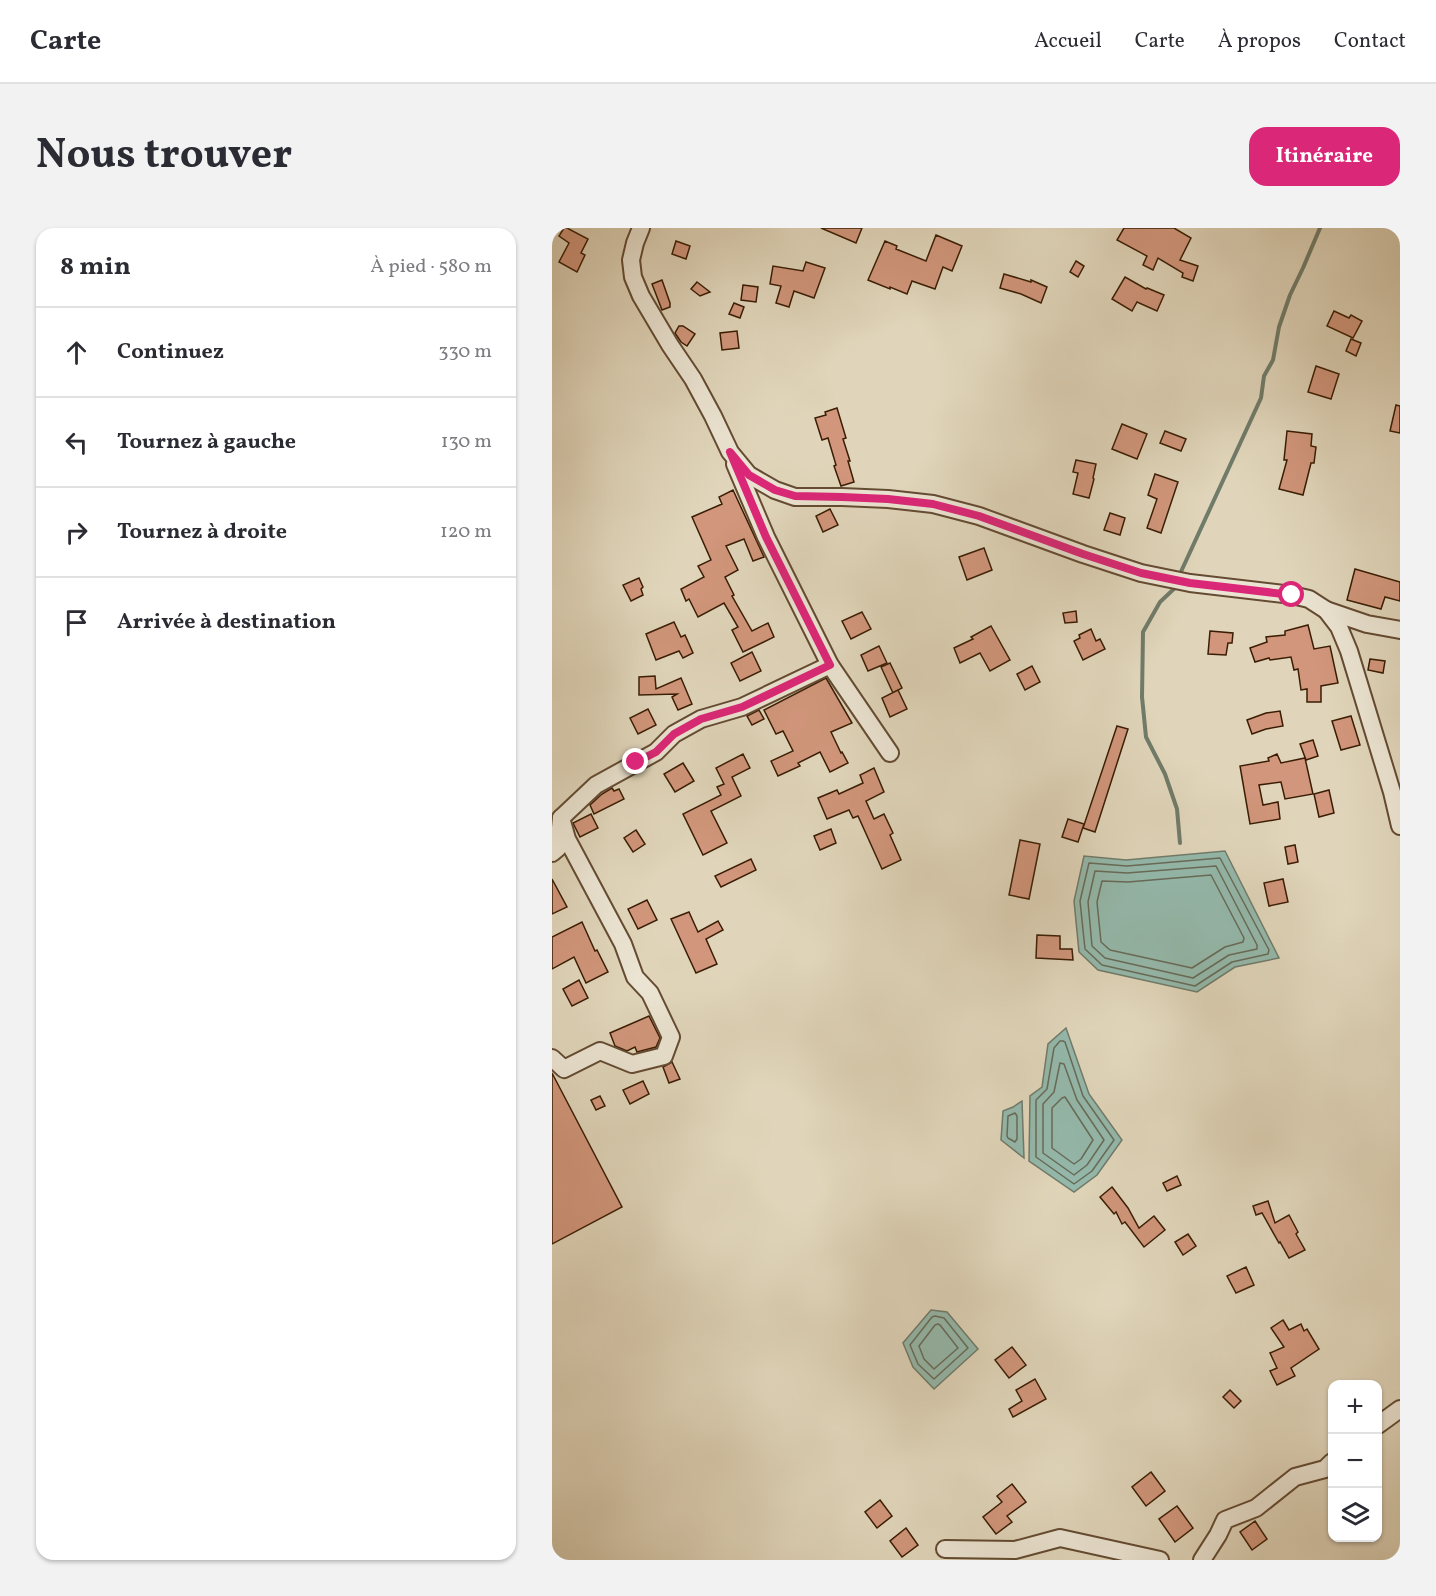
<!DOCTYPE html>
<html lang="fr">
<meta charset="utf-8">
<style>
:root{--surface:#fff;--page:#f2f2f3;--text:#2b2b33;--muted:#7c7c81;--line:#e1e1e2;--accent:#db2777}
body{margin:0;font-family:Vollkorn,serif;background:var(--page);color:var(--text)}
.controls{position:absolute;right:18px;bottom:18px;display:grid;overflow:hidden;border-radius:12px;box-shadow:0 2px 4px #0004}
.controls button{width:54px;height:54px;display:grid;place-items:center;padding:0;border:0;border-bottom:2px solid var(--line);background:var(--surface);color:var(--text);font:30px sans-serif}
.stop{position:absolute;width:18px;height:18px;margin:-14px;border:4px solid #db2777;border-radius:50%;background:#fff}
.stop.end{background:#db2777;border-color:#fff;box-shadow:0 2px 6px #0008}
.list{margin:0;padding:0;list-style:none}
h2{display:flex;justify-content:space-between;align-items:center;height:78px;margin:0;padding:0 24px;font-size:26px}
h2 small{font-size:20px;font-weight:400;color:var(--muted)}
.list li{display:grid;grid-template-columns:39px 1fr auto;gap:18px;align-items:center;box-sizing:border-box;height:90px;padding:0 24px;border-top:2px solid var(--line)}
.list b{display:block;font-size:22px;white-space:nowrap}
.list em{font-size:20px;font-style:normal;color:var(--muted)}
.icon{flex:none;width:33px;height:33px;fill:none;stroke:currentColor;stroke-width:2;stroke-linecap:round;stroke-linejoin:round}
.map{position:relative;flex:none;width:848px;height:1332px;overflow:hidden;border-radius:18px}
header{display:flex;align-items:center;gap:36px;box-sizing:border-box;height:84px;padding:0 30px;background:var(--surface);border-bottom:2px solid var(--line)}
header strong{font-size:28px}
nav{display:flex;gap:33px;margin-inline-start:auto;font-size:21px}
.intro{display:flex;align-items:center;justify-content:space-between;box-sizing:border-box;height:144px;padding:0 36px}
h1{margin:0;font-size:42px}
.button{padding:15px 27px;border-radius:18px;background:var(--accent);color:#fff;font-size:21px;font-weight:700}
main{display:flex;gap:36px;padding:0 36px}
aside{flex:1;background:var(--surface);border-radius:18px;box-shadow:0 2px 4px #0004}
.map>svg:first-child{display:block}
.water{fill:#94b9ac;stroke:#707b69;stroke-width:1.5}
.lines{fill:none;stroke-linecap:round;stroke-linejoin:round}
.shore{stroke:#676b58;stroke-width:1.5}
.stream{stroke:#707b69;stroke-width:4}
.building{fill:#d1967b;stroke:#3a1d04;stroke-width:1.5}
.minor-casing{stroke:#644b32;stroke-width:20}
.minor{stroke:#ebe4d2;stroke-width:16}
.route{stroke:#db2777;stroke-width:8}
</style>
<header>
<strong>Carte</strong>
<nav><a>Accueil</a><a>Carte</a><a>À propos</a><a>Contact</a></nav>
</header>
<div class="intro"><h1>Nous trouver</h1><a class="button">Itinéraire</a></div>
<main>
<aside>
<h2>8 min<small>À pied · 580 m</small></h2>
<ul class="list">
<li><svg class="icon" aria-label="ahead" viewBox="0 0 24 24"><path d="M12 20V5M6 11l6-6 6 6"/></svg><div><b>Continuez</b></div><em>330 m</em></li>
<li><svg class="icon" aria-label="left" viewBox="0 0 24 24"><path d="M17 20v-9H6M10 6l-5 5 5 5"/></svg><div><b>Tournez à gauche</b></div><em>130 m</em></li>
<li><svg class="icon" aria-label="right" viewBox="0 0 24 24"><path d="M7 20v-9h11M14 6l5 5-5 5"/></svg><div><b>Tournez à droite</b></div><em>120 m</em></li>
<li><svg class="icon" aria-label="arrive" viewBox="0 0 24 24"><path d="M6 21V4h12l-3 4 3 4H6"/></svg><div><b>Arrivée à destination</b></div></li>
</ul>
</aside>
<div class="map">
<svg width="848" height="1332" viewBox="0 0 848 1332">
<rect width="100%" height="100%" fill="#e0d5ba"/>
<filter id="stains"><feTurbulence type="fractalNoise" baseFrequency=".00333" numOctaves="4"/><feColorMatrix values="0 0 0 0 .2 0 0 0 0 .09 0 0 0 0 .02 0 0 0 .5 -.17"/></filter>
<radialGradient id="worn" r=".72"><stop offset=".6" stop-color="#630" stop-opacity="0"/><stop offset="1" stop-color="#630" stop-opacity=".3"/></radialGradient>
<g class="water">
<path d="M673,623L727,730L683,739L645,764L546,742L527,724L522,673L532,628L574,632Z"/>
<path d="M514,800L537,866L570,912L545,947L522,964L477,933L478,868L490,859L496,816Z"/>
<path d="M470,873L472,930L449,912L451,883L461,879Z"/>
<path d="M379,1082L395,1084L426,1121L382,1161L361,1139L351,1115Z"/>
</g>
<g class="lines">
<g class="shore">
<path d="M668,630L717,722L716,726L680,734L643,758L550,737L533,721L528,673L537,635L575,638Z"/>
<path d="M664,638L705,717V721L677,727L641,750L553,730L540,718L536,674L543,643L575,645Z"/>
<path d="M659,647L692,710L691,714L673,719L640,740L558,722L549,714L545,674L550,653L576,654Z"/>
<path d="M508,813H511L513,814L531,868L562,912L540,943L522,956L484,929V872L495,861L502,820Z"/>
<path d="M508,835L512,836L525,872L552,912L535,937L522,947L491,925V876L502,864Z"/>
<path d="M513,869L541,912L529,931L522,936L500,920V880L510,870Z"/>
<path d="M463,885L465,888V911L463,914L456,910L455,908L456,888Z"/>
<path d="M383,1088L392,1090L416,1120L382,1151L366,1136L358,1117L380,1089Z"/>
<path d="M386,1096L388,1097L406,1120L382,1141L372,1131L367,1118L383,1097Z"/>
</g>
<g class="stream">
<path d="M627,348L709,170L712,148L721,132L727,99L738,67L751,40L768,0"/>
<path d="M625,358L608,374L591,404L590,469L594,509L613,546L625,581L628,615"/>
</g>
</g>
<g class="building">
<path d="M12,0H15L36,11L29,25L33,27L25,44L7,34L17,15L7,8Z"/>
<path d="M269,0H310L304,15Z"/>
<path d="M572,0H622L639,10L628,32L646,38L641,53L630,49L631,45L606,30L601,42L591,37L595,28L565,12Z"/>
<path d="M384,7L410,18L400,43L391,39L383,61L360,53L355,66L338,59V61L316,52L333,13L345,18L344,21L374,33Z"/>
<path d="M124,13L138,18L134,31L120,26Z"/>
<path d="M524,33L532,38L526,49L518,44Z"/>
<path d="M254,34L273,40L262,70L242,63L237,79L224,75L229,58L218,56L221,38L251,43Z"/>
<path d="M452,46L479,54V52L495,59L489,75L469,66L448,60Z"/>
<path d="M573,49L594,61L595,60L612,67L605,83L585,74L580,83L560,71Z"/>
<path d="M110,52L118,75V79L110,82L100,56Z"/>
<path d="M145,54L158,64L148,68L139,61Z"/>
<path d="M191,57L206,59L204,74L189,72Z"/>
<path d="M182,75L192,79L188,90L177,86Z"/>
<path d="M782,83L797,90L799,87L810,93L801,110L775,98Z"/>
<path d="M127,98H131L143,106L135,118L129,114L123,105Z"/>
<path d="M185,103L187,120L170,122L168,105Z"/>
<path d="M799,111L809,115L804,128L794,123Z"/>
<path d="M764,138L787,146L779,171L756,164Z"/>
<path d="M844,177L848,178V205L838,203Z"/>
<path d="M285,180L294,210L291,211L298,233H296L302,254L289,258L282,238L284,237L276,210L270,212L263,190L274,187L273,184Z"/>
<path d="M570,196L595,206L585,231L560,221Z"/>
<path d="M613,203L634,211L629,223L608,215Z"/>
<path d="M735,203L760,206L759,218L764,219L762,235H759L751,267L727,261L735,232H732Z"/>
<path d="M524,232L544,236L541,250L542,251L537,270L521,266L526,245L521,244Z"/>
<path d="M603,246L626,254L609,305L595,300L605,271L596,267Z"/>
<path d="M181,262L212,329L201,333L192,311L174,318L186,342L173,349L182,367L180,368L200,403L216,395L222,409L191,424L180,402L186,399L172,375L146,389L137,371L134,373L129,361L152,349L146,338L159,332L140,289L170,276L167,269Z"/>
<path d="M278,281L286,297L271,304L264,288Z"/>
<path d="M558,285L573,290L568,307L552,302Z"/>
<path d="M432,320L440,342L415,352L407,329Z"/>
<path d="M803,341L848,354V373L833,369L829,381L795,372Z"/>
<path d="M87,350L91,359L89,361L91,367L79,373L71,357Z"/>
<path d="M524,383L525,394L513,395L511,385Z"/>
<path d="M310,384L319,401L299,411L290,393Z"/>
<path d="M122,394L129,409L133,407L141,425L131,430L127,423L104,432L94,406Z"/>
<path d="M756,397L762,421L778,418L786,455L769,458V474H755V461L749,462L746,441L742,442L739,429L718,432L717,430L703,434L698,420L715,414L714,409L733,407V403Z"/>
<path d="M439,398L458,432L438,443L428,425L408,435L402,420L421,411L419,409Z"/>
<path d="M539,401L544,413L548,411L553,421L531,432L522,413L528,410L527,407Z"/>
<path d="M658,403L681,405L680,415H676L674,427L656,426Z"/>
<path d="M327,418L335,435L316,443L309,427Z"/>
<path d="M200,424L209,443L188,453L179,435Z"/>
<path d="M818,431L833,433L831,445L816,442Z"/>
<path d="M338,435L350,460L341,465L329,439Z"/>
<path d="M480,438L488,454L473,462L465,446Z"/>
<path d="M103,448L104,461L129,450L140,476L126,482L120,469L125,466L87,467V449Z"/>
<path d="M274,450L300,495L279,504L289,525L290,524L296,535L278,544L268,524L246,535L248,538L226,548L219,533L241,523L231,503L224,506L212,482Z"/>
<path d="M346,462L355,481L338,489L330,470Z"/>
<path d="M96,481L104,497L86,506L78,490Z"/>
<path d="M207,482L212,491L200,497L195,488Z"/>
<path d="M728,483L731,498L714,501L700,506L695,492L714,485Z"/>
<path d="M799,488L808,517L789,522L780,493Z"/>
<path d="M565,498L576,501L543,604L531,600Z"/>
<path d="M761,512L766,528L754,532L748,516Z"/>
<path d="M191,526L198,540L180,549L189,568L159,583L175,615L151,627L131,586L169,567L165,559L172,556L164,540Z"/>
<path d="M725,526L729,535L753,530L761,566L733,571L729,554L707,557L711,577L726,574L728,591L698,596L688,538L717,533L716,530Z"/>
<path d="M131,535L142,553L123,564L112,546Z"/>
<path d="M322,540L332,564L314,573L322,591L332,586L341,605L338,607L349,632L330,641L306,588L301,590L297,582L275,591L266,570L285,562L287,566L311,555L308,547Z"/>
<path d="M60,560L62,563L67,561L72,571L42,586L38,577L50,566Z"/>
<path d="M777,562L782,585L767,589L762,566Z"/>
<path d="M39,586L46,600L28,609L21,595Z"/>
<path d="M516,591L532,596L526,614L510,609Z"/>
<path d="M279,601L284,615L268,622L262,608Z"/>
<path d="M84,602L93,616L81,624L72,610Z"/>
<path d="M468,612L488,616L477,671L457,667Z"/>
<path d="M743,617L746,634L736,636L733,619Z"/>
<path d="M199,631L204,642L169,659L163,648Z"/>
<path d="M0,651L15,679L0,686Z"/>
<path d="M731,651L736,674L717,678L712,655Z"/>
<path d="M95,672L105,692L86,701L76,681Z"/>
<path d="M137,684L146,704L166,693L171,702L154,711L165,736L144,745L119,691Z"/>
<path d="M30,694L43,723L45,722L56,744L34,755L22,729L0,741V709Z"/>
<path d="M485,707L508,708V721H520L521,732L484,730Z"/>
<path d="M27,752L36,770L20,778L11,761Z"/>
<path d="M97,788L108,810L104,819L85,824L83,819L75,823L63,818L58,805Z"/>
<path d="M120,834L128,851L117,855L111,839Z"/>
<path d="M0,845L70,979L0,1016Z"/>
<path d="M91,853L97,866L78,876L71,862Z"/>
<path d="M48,868L53,878L44,882L39,872Z"/>
<path d="M625,948L629,957L615,963L611,955Z"/>
<path d="M560,959L576,980L587,1000L602,988L613,1002L592,1019L573,994L570,996L564,984L562,986L548,969Z"/>
<path d="M716,973L723,995L737,987L746,1004L744,1006L753,1022L737,1030L728,1014L727,1015L710,985L704,987L701,978Z"/>
<path d="M636,1006L644,1018L631,1027L623,1014Z"/>
<path d="M694,1039L702,1057L684,1065L675,1048Z"/>
<path d="M731,1092L737,1102L749,1096L752,1103L755,1101L767,1121L739,1140L743,1148L725,1157L718,1143L725,1140L718,1125L732,1119L719,1100Z"/>
<path d="M460,1119L474,1137L457,1150L443,1132Z"/>
<path d="M483,1151L494,1171L461,1189L457,1181L470,1173L464,1162Z"/>
<path d="M678,1162L689,1173L682,1180L671,1169Z"/>
<path d="M599,1244L613,1263L594,1278L580,1259Z"/>
<path d="M460,1256L474,1274L455,1288L460,1294L444,1306L431,1289L450,1274L445,1268Z"/>
<path d="M328,1272L340,1288L325,1300L313,1284Z"/>
<path d="M625,1278L641,1300L623,1314L607,1291Z"/>
<path d="M703,1293L715,1311L700,1322L688,1304Z"/>
<path d="M354,1300L366,1317L350,1329L338,1313Z"/>
</g>
<g class="lines">
<g class="minor-casing">
<g id="minor">
<path d="M89,0L83,15L79,32L81,49L89,68L118,117L141,151L161,188L178,224L197,247L223,262L243,269H290L336,271L381,276L427,288L531,326L589,345L638,355L740,367L757,371L774,382L787,399L797,423L840,564L848,598"/>
<path d="M183,236L214,309L278,437L338,525"/>
<path d="M774,382L815,396L848,402"/>
<path d="M0,625L6,620L9,590L44,557L104,524L122,506L149,491L190,479L278,437"/>
<path d="M0,830L12,841L48,823L80,836L112,828L119,809L98,765L83,749L71,716L15,611L9,590"/>
<path d="M826,1197L848,1181"/>
<path d="M393,1321L463,1322L508,1310L608,1332"/>
<path d="M650,1332L666,1307L673,1292L704,1280L743,1249L773,1241L780,1234"/>
</g>
</g>
<use href="#minor" class="minor"/>
</g>
<g class="lines">
<path class="route" d="M84,534L104,524L122,506L149,491L190,479L278,437L214,309L178,224L197,247L223,262L243,268L290,269L336,271L381,276L427,288L531,326L589,345L638,355L740,367"/>
</g>
<rect width="100%" height="100%" filter="url(#stains)"/>
<rect width="100%" height="100%" fill="url(#worn)"/>
</svg>
<div class="controls">
<button>+</button>
<button>−</button>
<button><svg class="icon" aria-label="layers" viewBox="0 0 24 24"><path d="M12 4l9 5-9 5-9-5zM3 14l9 5 9-5"/></svg></button>
</div>
<div class="stop" style="left:740px;top:367px"></div>
<div class="stop end" style="left:84px;top:534px"></div>
</div>
</main>
